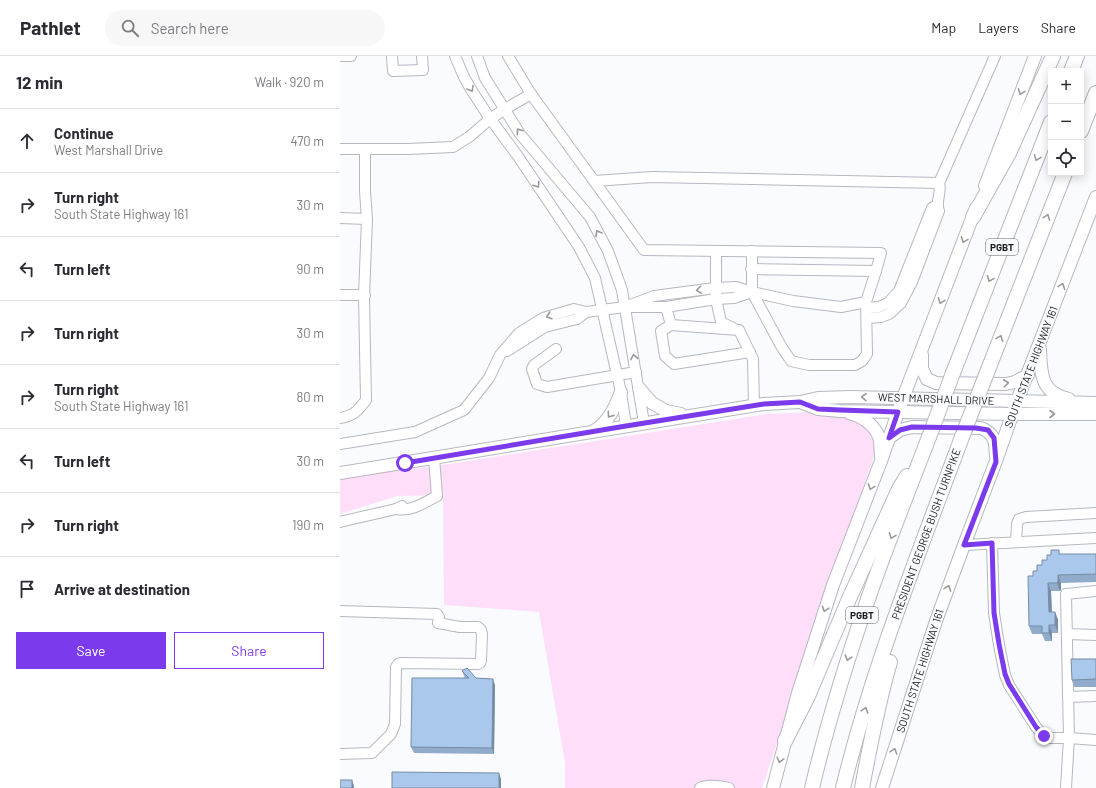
<!DOCTYPE html>
<meta charset="utf-8">
<style>
:root{--surface:#fff;--page:#f7f7f7;--text:#2b2b33;--muted:#7c7c81;--line:#e1e1e2;--accent:#7c3aed}
body{margin:0;font-family:Barlow,sans-serif;background:var(--page);color:var(--text)}
.controls{position:absolute;right:12px;top:12px;display:grid;overflow:hidden;border-radius:0px;box-shadow:0 2px 10px #0003}
.controls button{width:36px;height:36px;display:grid;place-items:center;padding:0;border:0;border-bottom:1px solid var(--line);background:var(--surface);color:var(--text);font:20px sans-serif}
.stop{position:absolute;width:12px;height:12px;margin:-9px;border:3px solid #7c3aed;border-radius:50%;background:#fff}
.stop.end{background:#7c3aed;border-color:#fff;box-shadow:0 1px 4px #0008}
.list{margin:0;padding:0;list-style:none}
h2{display:flex;justify-content:space-between;align-items:center;height:52px;margin:0;padding:0 16px;font-size:17px}
h2 small{font-size:13px;font-weight:400;color:var(--muted)}
.list li{display:grid;grid-template-columns:26px 1fr auto;gap:12px;align-items:center;box-sizing:border-box;height:64px;padding:0 16px;border-top:1px solid var(--line)}
.list b{display:block;font-size:15px;white-space:nowrap}
.list p{margin:0;font-size:13px;white-space:nowrap;color:var(--muted)}
.list em{font-size:13px;font-style:normal;color:var(--muted)}
.actions{display:flex;gap:8px;padding:12px 16px}
.actions a{flex:1;padding:9px 0;border:1px solid var(--accent);border-radius:0px;text-align:center;font-size:14px;color:var(--accent)}
.actions .main{background:var(--accent);color:#fff}
.icon{flex:none;width:22px;height:22px;fill:none;stroke:currentColor;stroke-width:2;stroke-linecap:round;stroke-linejoin:round}
.map{position:relative;flex:none;width:756px;height:732px;overflow:hidden}
header{display:flex;align-items:center;gap:24px;box-sizing:border-box;height:56px;padding:0 20px;background:var(--surface);border-bottom:1px solid var(--line)}
header strong{font-size:19px}
nav{display:flex;gap:22px;margin-inline-start:auto;font-size:14px}
.search{width:280px;height:36px;background:var(--page);display:flex;align-items:center;gap:10px;box-sizing:border-box;padding:0 14px;border-radius:22px;color:var(--muted);font-size:15px}
main{display:flex}
aside{flex:1;background:var(--surface)}
.map>svg:first-child{display:block}
.green{fill:#fedef8}
.lines{fill:none;stroke-linecap:round;stroke-linejoin:round}
.minor-casing{stroke:#b6b8c0;stroke-width:12}
.major-casing{stroke:#b6b8c0;stroke-width:14}
.highway-casing{stroke:#b6b8c0;stroke-width:16}
.minor{stroke:#fff;stroke-width:10}
.major{stroke:#fff;stroke-width:12}
.highway{stroke:#fff;stroke-width:14}
.highway-bridge-casing{stroke:#b6b8c0;stroke-width:16;stroke-linecap:butt}
.highway-bridge{stroke:#fff;stroke-width:14}
.wall{fill:#91acca}
.shaded-wall{fill:#768ca4}
.building{fill:#a9c8eb;stroke:#768ca4}
.oneway{stroke:#99999b}
.route{stroke:#7c3aed;stroke-width:5}
.labels{text-anchor:middle;stroke-width:3;stroke-linejoin:round;paint-order:stroke}
.shield{fill:#fafbfe;stroke:#5f6063;stroke-width:1}
.shield-label{font-size:10px;font-weight:bold;fill:#1d1d20}
.street-label{font-size:11px;fill:#1d1d20;stroke:#fafbfe}
</style>
<header>
<strong>Pathlet</strong>
<div class="search"><svg class="icon" aria-label="search" viewBox="0 0 24 24"><circle cx="10" cy="10" r="6"/><path d="M15 15l6 6"/></svg>Search here</div>
<nav><a>Map</a><a>Layers</a><a>Share</a></nav>
</header>
<main>
<aside>
<h2>12 min<small>Walk · 920 m</small></h2>
<ul class="list">
<li><svg class="icon" aria-label="ahead" viewBox="0 0 24 24"><path d="M12 20V5M6 11l6-6 6 6"/></svg><div><b>Continue</b><p>West Marshall Drive</p></div><em>470 m</em></li>
<li><svg class="icon" aria-label="right" viewBox="0 0 24 24"><path d="M7 20v-9h11M14 6l5 5-5 5"/></svg><div><b>Turn right</b><p>South State Highway 161</p></div><em>30 m</em></li>
<li><svg class="icon" aria-label="left" viewBox="0 0 24 24"><path d="M17 20v-9H6M10 6l-5 5 5 5"/></svg><div><b>Turn left</b></div><em>90 m</em></li>
<li><svg class="icon" aria-label="right" viewBox="0 0 24 24"><path d="M7 20v-9h11M14 6l5 5-5 5"/></svg><div><b>Turn right</b></div><em>30 m</em></li>
<li><svg class="icon" aria-label="right" viewBox="0 0 24 24"><path d="M7 20v-9h11M14 6l5 5-5 5"/></svg><div><b>Turn right</b><p>South State Highway 161</p></div><em>80 m</em></li>
<li><svg class="icon" aria-label="left" viewBox="0 0 24 24"><path d="M17 20v-9H6M10 6l-5 5 5 5"/></svg><div><b>Turn left</b></div><em>30 m</em></li>
<li><svg class="icon" aria-label="right" viewBox="0 0 24 24"><path d="M7 20v-9h11M14 6l5 5-5 5"/></svg><div><b>Turn right</b></div><em>190 m</em></li>
<li><svg class="icon" aria-label="arrive" viewBox="0 0 24 24"><path d="M6 21V4h12l-3 4 3 4H6"/></svg><div><b>Arrive at destination</b></div></li>
</ul>
<div class="actions"><a class="main">Save</a><a>Share</a></div>
</aside>
<div class="map">
<svg width="756" height="732" viewBox="0 0 756 732">
<rect width="100%" height="100%" fill="#fafbfe"/>
<path class="green" d="M471,356L509,360L526,370L536,389L533,403L422,732H225V707L199,556L104,549L103,439L57,440L0,458V422L109,408L427,358Z"/>
<g class="lines">
<g class="minor-casing">
<g id="minor">
<path d="M0,0H11"/>
<path d="M52,0L53,15L83,14L82,0"/>
<path d="M115,0L124,21L132,35L149,61L177,99L239,191L255,222L281,336L286,370"/>
<path d="M137,0L145,22L180,78L250,161L268,195L282,234L304,367"/>
<path d="M168,0L191,38"/>
<path d="M0,93H68L113,91L129,81L150,63L165,53L191,38L304,194L541,197L536,215"/>
<path d="M254,125L312,121L599,127L655,0"/>
<path d="M0,162L27,163L25,135V93"/>
<path d="M376,195V243L381,266L393,272"/>
<path d="M412,195V236L441,290L451,305L469,309H515L522,305L527,298L526,246"/>
<path d="M0,239H25"/>
<path d="M285,251L314,240L375,232L396,231L412,236L453,245L501,251L526,246L536,215L411,213"/>
<path d="M326,251L331,269"/>
<path d="M527,252L539,251L548,247L559,235L592,152L597,149"/>
<path d="M527,262L541,261L549,258L561,247L572,226L599,155C595,144 602,138 599,127"/>
<path d="M216,293L194,309L192,313L197,328L207,331L296,316"/>
<path d="M167,295L205,271L237,263L246,256L285,251H326L376,243L394,242L412,236"/>
<path d="M410,296L334,308L325,300L321,275L331,269L399,274L413,303L414,350"/>
<path d="M0,362C13,360 18,355 26,344L24,240L27,163"/>
<path d="M0,388L75,376L124,354L149,322L160,299L179,277L203,262L234,253L246,256"/>
<path d="M56,453C71,456 84,447 97,440L94,402"/>
<path d="M0,466L56,453L62,450"/>
<path d="M676,486L677,468L679,463L686,461L756,457"/>
<path d="M652,487L654,557L659,589L665,619L669,629L696,671L704,680L709,682H729L726,538L756,535"/>
<path d="M624,489L756,482"/>
<path d="M0,555L97,558L99,561L98,567L120,571H138L141,574L142,578L141,605L140,607L138,608L61,607L58,608L56,611L55,668L51,678L32,697L0,698"/>
<path d="M727,578L756,579"/>
<path d="M728,641L756,640"/>
<path d="M360,732C368,728 380,730 389,732"/>
<path d="M726,732L729,682L756,684"/>
</g>
</g>
<g class="major-casing">
<g id="major">
<path d="M645,130L695,0"/>
<path d="M700,293C701,317 700,337 729,343"/>
<path d="M582,299V313L587,323L596,327L666,328L675,326L688,319"/>
<path d="M299,332L312,347L326,355L341,358"/>
<path d="M460,346L478,353L500,355L673,358H756"/>
<path d="M509,357C521,360 534,368 539,381C541,387 540,394 541,400"/>
<path d="M254,375C269,366 275,351 281,336"/>
<path d="M549,382L560,374L572,371L641,372C656,378 655,387 656,400"/>
<path d="M0,417L424,348L460,346L478,342L511,341L756,347"/>
<path d="M433,732L458,637L493,529L541,405L563,342L636,152"/>
<path d="M542,732L596,565L624,489L656,405L677,345L756,141"/>
</g>
</g>
<g class="highway-casing">
<g id="highway">
<path d="M731,15L737,0"/>
<path d="M741,75L756,37"/>
<path d="M633,161L669,97L713,0"/>
<path d="M613,317L711,66"/>
<path d="M646,319L725,117"/>
<path d="M445,685L468,640L509,543L559,433L567,420"/>
<path d="M472,732C487,669 506,607 527,546C546,490 568,436 589,381"/>
<path d="M503,732C532,612 579,497 622,381"/>
<path d="M522,732C530,689 538,647 550,606"/>
</g>
</g>
<use href="#minor" class="minor"/>
<use href="#major" class="major"/>
<use href="#highway" class="highway"/>
<g class="highway-bridge-casing">
<g id="highway-bridge">
<path d="M589,381L613,317"/>
<path d="M622,381L646,319"/>
</g>
</g>
<use href="#highway-bridge" class="highway-bridge"/>
</g>
<g class="wall">
<path d="M721,498H756V526L721,527V534L720,535H711L712,556H715L718,564V577H712V585H705L702,578H692L689,570L693,520L702,509L711,499Z"/>
<path d="M756,603V631H734L732,624Z"/>
<path d="M122,615L136,622L155,629L154,698L74,697L71,691L125,622Z"/>
</g>
<g class="shaded-wall">
<path d="M718,519L721,527V534L720,535L717,527Z"/>
<path d="M708,527L711,535L712,564L709,556Z"/>
<path d="M715,556L718,564V577L715,569Z"/>
<path d="M709,569L712,577V585L709,577Z"/>
<path d="M153,623L155,629L154,698L152,692Z"/>
<path d="M159,717L161,723V732H159Z"/>
<path d="M12,724L14,730V732H12Z"/>
</g>
<g class="building">
<path d="M711,494H719V498H756V518L718,519V526L717,527H708L709,556H715V569H709V577H702V570H689L688,520H693V515H697V509H702V504H707V499H711Z"/>
<path d="M731,603H756V623L732,624Z"/>
<path d="M127,612L136,622L153,623L152,692L71,691L72,622H129L122,615Z"/>
<path d="M52,716L159,717V732H52Z"/>
<rect x="0" y="724" width="12" height="8"/>
</g>
<defs><path id="oneway-chevron" d="M-2-3.5L2.5 0L-2 3.5" fill="none" stroke-width="1.6" stroke-linecap="round" stroke-linejoin="round"/></defs>
<g class="oneway">
<use href="#oneway-chevron" transform="translate(131 33) rotate(59)"/>
<use href="#oneway-chevron" transform="translate(681 36) rotate(111)"/>
<use href="#oneway-chevron" transform="translate(179 75) rotate(-124)"/>
<use href="#oneway-chevron" transform="translate(697 102) rotate(111)"/>
<use href="#oneway-chevron" transform="translate(197 129) rotate(56)"/>
<use href="#oneway-chevron" transform="translate(707 161) rotate(-69)"/>
<use href="#oneway-chevron" transform="translate(258 177) rotate(-119)"/>
<use href="#oneway-chevron" transform="translate(624 184) rotate(111)"/>
<use href="#oneway-chevron" transform="translate(650 223) rotate(111)"/>
<use href="#oneway-chevron" transform="translate(722 230) rotate(-69)"/>
<use href="#oneway-chevron" transform="translate(359 234) rotate(172)"/>
<use href="#oneway-chevron" transform="translate(601 245) rotate(111)"/>
<use href="#oneway-chevron" transform="translate(209 260) rotate(163)"/>
<use href="#oneway-chevron" transform="translate(660 282) rotate(-69)"/>
<use href="#oneway-chevron" transform="translate(294 301) rotate(-100)"/>
<use href="#oneway-chevron" transform="translate(666 327) rotate(-7)"/>
<use href="#oneway-chevron" transform="translate(524 341) rotate(-179)"/>
<use href="#oneway-chevron" transform="translate(712 358)"/>
<use href="#oneway-chevron" transform="translate(270 359) rotate(125)"/>
<use href="#oneway-chevron" transform="translate(531 431) rotate(111)"/>
<use href="#oneway-chevron" transform="translate(552 480) rotate(111)"/>
<use href="#oneway-chevron" transform="translate(608 532) rotate(-70)"/>
<use href="#oneway-chevron" transform="translate(485 553) rotate(108)"/>
<use href="#oneway-chevron" transform="translate(508 602) rotate(107)"/>
<use href="#oneway-chevron" transform="translate(525 654) rotate(-73)"/>
<use href="#oneway-chevron" transform="translate(554 695) rotate(-72)"/>
<use href="#oneway-chevron" transform="translate(440 704) rotate(104)"/>
</g>
<g class="lines">
<path class="route" d="M65,407L286,370L424,348L460,346L478,353L500,354L558,356L549,382L560,374L572,371L636,372L648,374L654,382L656,406L624,489L652,487L654,557L659,588L665,618L669,628L696,671L704,680"/>
</g>
<g class="labels">
<g class="shield">
<rect x="646" y="183" width="32" height="16" rx="3"/>
<rect x="506" y="551" width="32" height="16" rx="3"/>
</g>
<g class="shield-label">
<text x="662" y="195">PGBT</text>
<text x="522" y="563">PGBT</text>
</g>
<g class="street-label">
<text transform="translate(691 311) rotate(-69)" y="4">SOUTH STATE HIGHWAY 161</text>
<text transform="translate(596 343) rotate(2)" y="4">WEST MARSHALL DRIVE</text>
<text transform="translate(586 478) rotate(-70)" y="4">PRESIDENT GEORGE BUSH TURNPIKE</text>
<text transform="translate(580 615) rotate(-72)" y="4">SOUTH STATE HIGHWAY 161</text>
</g>
</g>
</svg>
<div class="controls">
<button>+</button>
<button>−</button>
<button><svg class="icon" aria-label="locate" viewBox="0 0 24 24"><circle cx="12" cy="12" r="6"/><path d="M12 2v4M12 18v4M2 12h4M18 12h4"/></svg></button>
</div>
<div class="stop" style="left:65px;top:407px"></div>
<div class="stop end" style="left:704px;top:680px"></div>
</div>
</main>
